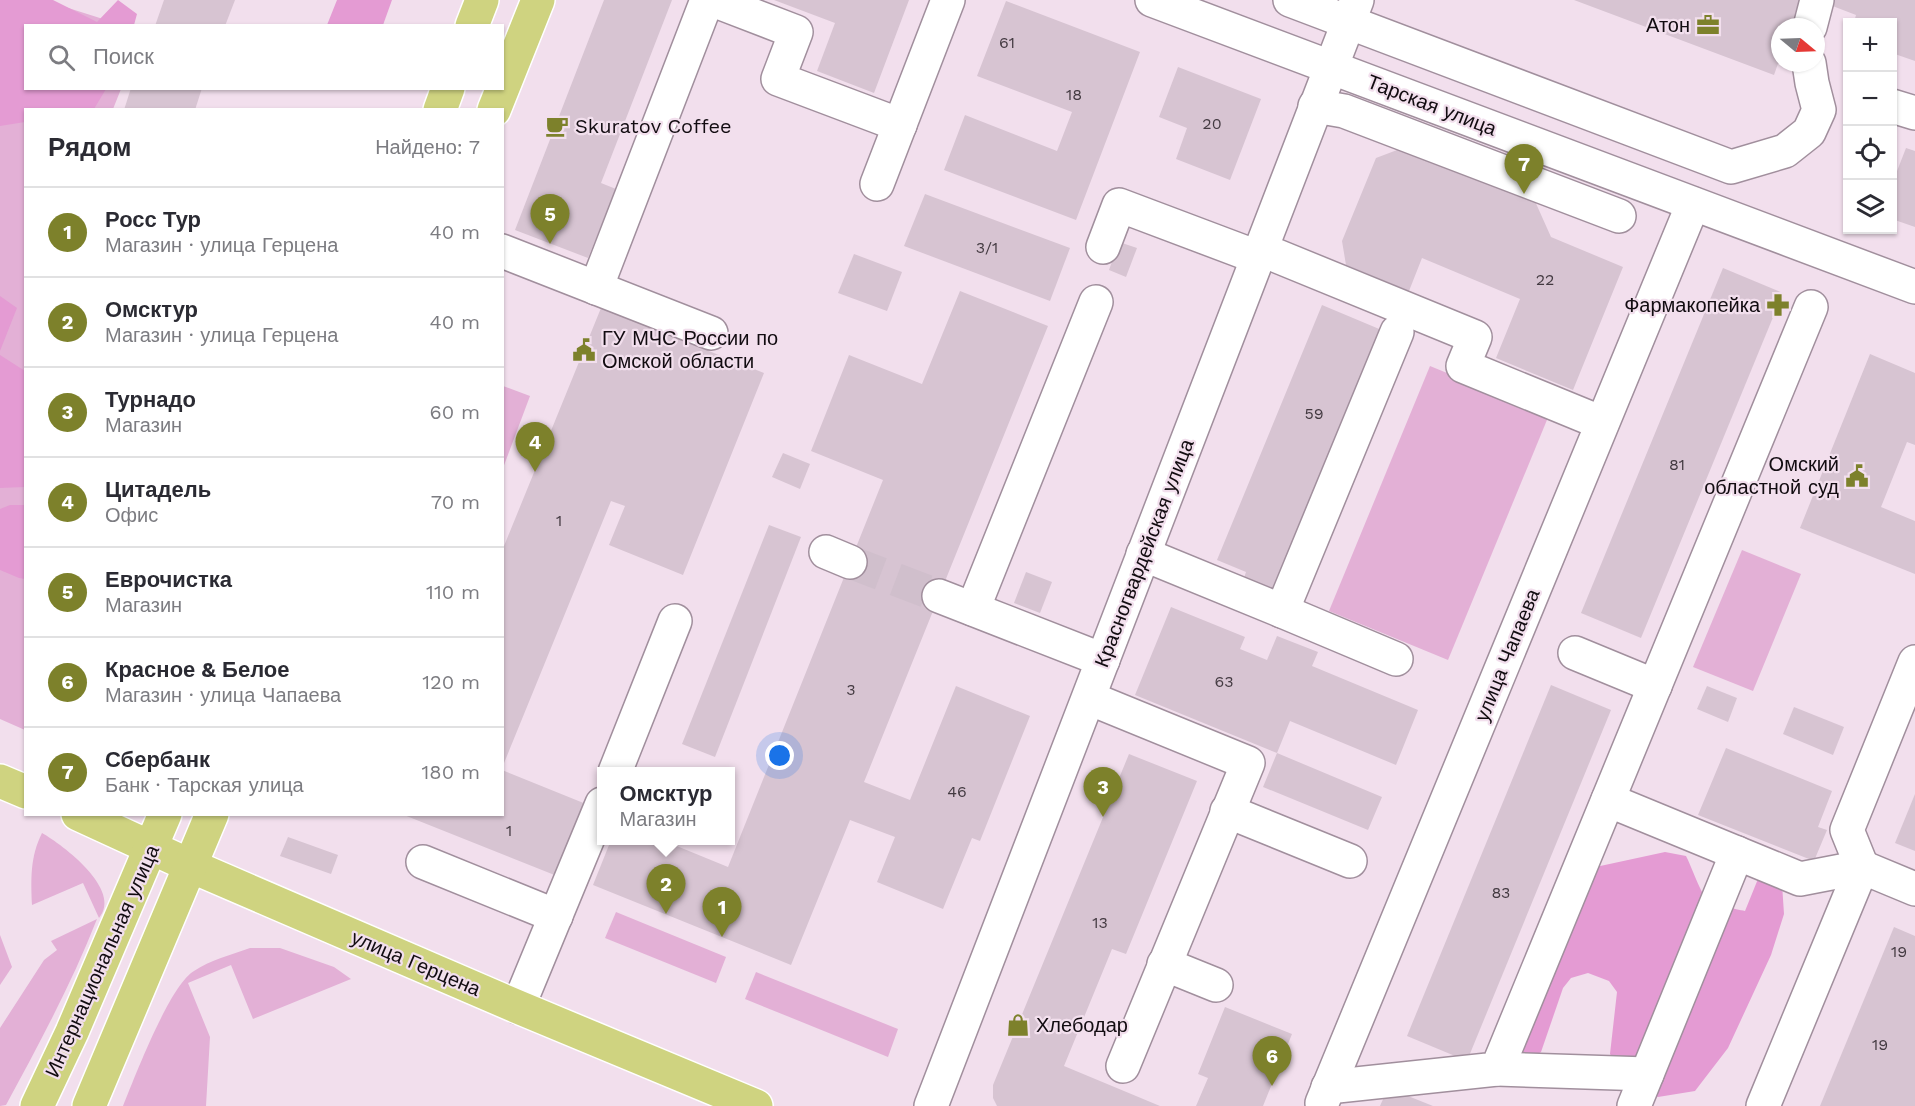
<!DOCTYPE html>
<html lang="ru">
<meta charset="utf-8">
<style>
:root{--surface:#fff;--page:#f2f2f3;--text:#2b2b33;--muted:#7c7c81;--line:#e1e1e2;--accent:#7d812b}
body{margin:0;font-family:"Work Sans",sans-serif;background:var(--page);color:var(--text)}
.controls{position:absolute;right:18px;top:18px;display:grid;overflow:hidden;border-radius:0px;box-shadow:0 2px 4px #0004}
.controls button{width:54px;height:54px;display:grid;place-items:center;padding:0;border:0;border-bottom:2px solid var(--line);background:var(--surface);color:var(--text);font:30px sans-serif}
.compass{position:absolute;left:1771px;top:18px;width:54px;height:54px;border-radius:50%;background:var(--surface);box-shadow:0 2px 4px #0004;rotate:109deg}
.you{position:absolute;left:780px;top:756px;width:21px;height:21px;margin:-15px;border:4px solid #fff;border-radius:50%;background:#1a73e8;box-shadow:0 0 0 9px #1a73e833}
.badge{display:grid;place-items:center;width:39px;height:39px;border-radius:50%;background:var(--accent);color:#fff;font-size:20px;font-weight:700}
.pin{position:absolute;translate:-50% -50px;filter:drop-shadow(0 2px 3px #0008)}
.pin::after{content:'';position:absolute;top:32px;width:21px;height:18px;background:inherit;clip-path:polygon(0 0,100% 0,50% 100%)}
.popup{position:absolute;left:597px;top:767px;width:138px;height:78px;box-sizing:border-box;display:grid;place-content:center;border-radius:0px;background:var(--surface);filter:drop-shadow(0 2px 4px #0005);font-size:20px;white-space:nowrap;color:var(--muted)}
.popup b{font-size:22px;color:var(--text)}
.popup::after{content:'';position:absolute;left:50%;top:100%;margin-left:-12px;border:12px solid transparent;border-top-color:var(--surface)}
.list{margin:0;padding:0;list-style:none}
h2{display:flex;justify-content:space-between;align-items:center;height:78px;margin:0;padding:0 24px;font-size:26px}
h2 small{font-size:20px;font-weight:400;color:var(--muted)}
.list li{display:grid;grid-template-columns:39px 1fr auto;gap:18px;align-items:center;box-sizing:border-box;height:90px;padding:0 24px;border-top:2px solid var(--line)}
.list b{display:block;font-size:22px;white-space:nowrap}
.list p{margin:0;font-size:20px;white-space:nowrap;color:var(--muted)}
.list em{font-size:20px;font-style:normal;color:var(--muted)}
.icon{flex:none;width:33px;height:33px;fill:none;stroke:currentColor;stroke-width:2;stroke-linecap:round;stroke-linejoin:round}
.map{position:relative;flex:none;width:1915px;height:1106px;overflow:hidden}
.search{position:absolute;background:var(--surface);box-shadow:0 2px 4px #0004;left:24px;top:24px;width:480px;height:66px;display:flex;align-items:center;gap:15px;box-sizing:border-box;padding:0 21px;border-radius:0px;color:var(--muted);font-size:22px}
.panel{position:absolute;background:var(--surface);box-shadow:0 2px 4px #0004;left:24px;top:108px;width:480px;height:708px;border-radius:0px}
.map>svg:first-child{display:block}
.green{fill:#e3b0d6}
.forest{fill:#e49bd3}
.building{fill:#d7c4d2}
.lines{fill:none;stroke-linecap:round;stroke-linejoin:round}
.minor-tunnel{stroke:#d0bfcc;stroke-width:33;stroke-dasharray:33 16;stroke-linecap:butt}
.minor-casing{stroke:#a18f9d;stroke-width:36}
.major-casing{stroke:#fff;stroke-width:36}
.minor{stroke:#fff;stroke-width:33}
.major{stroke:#cfd380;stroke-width:33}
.labels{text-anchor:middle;stroke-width:4.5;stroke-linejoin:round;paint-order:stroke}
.number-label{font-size:16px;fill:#433a41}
.poi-label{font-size:20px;fill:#120c11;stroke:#f2dfed;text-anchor:end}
.street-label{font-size:20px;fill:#120c11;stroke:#f2dfed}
</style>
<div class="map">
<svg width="1915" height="1106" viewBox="0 0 1915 1106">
<rect width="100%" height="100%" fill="#f2dfed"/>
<g class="green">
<path d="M0,0H43L122,25L26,26V88L121,89L113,109L26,110L25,730L0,719Z"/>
<path d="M1430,366L1549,415L1448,660L1329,611Z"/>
<path d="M503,386L530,396L503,468L502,386Z"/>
<path d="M1742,550L1801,574L1753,691L1693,667Z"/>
<path d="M42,833C63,845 123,890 99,918L83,883L32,905C31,879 30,857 42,833Z"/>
<path d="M616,912L726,957L716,983L605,938Z"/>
<path d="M97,919C72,983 39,1044 6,1105L0,1106V1028L44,960L57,950L51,941Z"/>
<path d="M0,935L12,967L0,985Z"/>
<path d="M250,948H280L334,967L351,979L253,1019L231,965L188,983L210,1037L206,1106H123C135,1077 169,986 194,971C210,960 231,955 250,948Z"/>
<path d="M756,972L898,1029L888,1057L745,999Z"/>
</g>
<g class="forest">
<path d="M0,0H53L97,22L118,0L137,14L134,25L26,26V88L106,89L94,109L26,110L25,122L0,126Z"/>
<path d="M337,0H392L383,25H327Z"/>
<path d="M0,296L17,308L0,351Z"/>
<path d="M0,355L25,371V487L0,488Z"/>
<path d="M10,505H25V579L19,578L0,570V509Z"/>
<path d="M1665,852L1686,856C1691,865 1701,895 1708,900C1714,905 1736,909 1745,911L1760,874L1782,884L1784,914L1771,955L1728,1048L1695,1091L1658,1097L1633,1084L1610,1054L1617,992L1609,981L1588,973L1571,978L1563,988L1541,1052L1529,1060L1510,1057L1591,868Z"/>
</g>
<g class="building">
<path d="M164,0H235L225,26H155Z"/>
<path d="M604,0H672L601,183L616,189L588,258L515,230Z"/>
<path d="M774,0H909L874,93L817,71L835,23Z"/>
<path d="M1574,0H1802L1792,27H1780V58L1774,75Z"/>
<path d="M1817,0H1915V61L1892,53V22H1854L1856,15Z"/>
<path d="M1006,1L1140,52L1076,220L944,170L965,115L1057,151L1072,112L977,76Z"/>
<path d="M1178,67L1261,99L1230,180L1176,159L1187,128L1159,117Z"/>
<path d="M131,88H202L195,110H124Z"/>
<path d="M1405,147L1534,199L1551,237L1623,267L1573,390L1496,358L1520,299L1422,258L1409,291L1346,265L1342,241L1376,158Z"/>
<path d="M1906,148L1915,151V227L1892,219V184Z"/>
<path d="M925,194L1070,248L1050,301L904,246Z"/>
<path d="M1119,242L1137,248L1126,277L1109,270Z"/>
<path d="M854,254L902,272L887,311L838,293Z"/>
<path d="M1723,268L1783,293L1641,638L1581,613Z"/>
<path d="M960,291L1048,326L864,782L910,800L956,686L1030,716L980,841L972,838L943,909L877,882L895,837L850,820L791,965L593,885L611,840H662L728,867L883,480L811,451L849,355L922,384Z"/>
<path d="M1322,305L1384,331L1274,598L1242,584L1246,572L1217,560Z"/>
<path d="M601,308L764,373L683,575L609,545L625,506L611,501L502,768V551Z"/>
<path d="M1870,354L1915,373V445L1907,442L1881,507L1915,521V574L1800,528Z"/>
<path d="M783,453L810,464L800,489L772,477Z"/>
<path d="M769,525L801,537L715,757L682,744Z"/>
<path d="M1026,572L1052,582L1040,613L1014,603Z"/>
<path d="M1171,607L1245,637L1240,649L1267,660L1277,636L1318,652L1312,666L1418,710L1396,765L1290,721L1277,753L1382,797L1368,830L1263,787L1277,753L1135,695Z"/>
<path d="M1551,685L1611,710L1467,1061L1407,1036Z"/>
<path d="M1707,686L1737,698L1728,722L1697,709Z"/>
<path d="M1794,707L1844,727L1833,755L1783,734Z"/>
<path d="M1726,748L1832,791L1818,827L1827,830L1814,861L1698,815Z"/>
<path d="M1129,754L1197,781L1126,954L1112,949L1064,1066L1160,1106H997L993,1098V1085Z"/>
<path d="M502,770L586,804L557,876L404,815L502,814Z"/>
<path d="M1915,794V851L1895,843Z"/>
<path d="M288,837L338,855L331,874L280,856Z"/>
<path d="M1894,927L1915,936V1106H1820Z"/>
<path d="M1225,1007L1292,1034L1263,1106H1196L1208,1078L1198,1074Z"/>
<path d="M1388,1088L1433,1106H1380Z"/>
</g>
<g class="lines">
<path class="minor-tunnel" d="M850,562L939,596"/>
<g class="minor-casing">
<g id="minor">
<path d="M713,0L796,32L778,79L900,125"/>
<path d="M1152,0L1915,287"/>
<path d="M1290,0L1731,167L1785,151L1809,132L1819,110L1812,83L1809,63"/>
<path d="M1810,27L1817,0"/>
<path d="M1315,106L1344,111L1619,216"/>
<path d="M1892,106L1915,113"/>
<path d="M877,184L948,0"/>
<path d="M1103,247L1119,205L1257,257"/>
<path d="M1260,249L1475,337L1463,366L1602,423"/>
<path d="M502,251L711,333"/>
<path d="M596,288L707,0"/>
<path d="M826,552L850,562"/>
<path d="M1143,554L1282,611L1397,332"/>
<path d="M939,596L1103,660"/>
<path d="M973,609L1096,302"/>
<path d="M1282,611L1396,659"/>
<path d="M1575,653L1655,686"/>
<path d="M1089,698L1248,763L1123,1066"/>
<path d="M615,772L675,621"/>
<path d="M1608,800L1800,879L1862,867L1915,889"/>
<path d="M1227,811L1350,861"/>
<path d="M423,862L556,916"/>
<path d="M1164,964L1216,985"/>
<path d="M518,1007L602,804"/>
<path d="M1497,1069L1647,1074"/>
<path d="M1328,1087L1497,1069L1811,307"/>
<path d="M1322,1103L1693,204"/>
<path d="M931,1106L1357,0"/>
<path d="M1634,1106L1737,853"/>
<path d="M1763,1106L1862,867L1847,830L1915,662"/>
</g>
</g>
<g class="major-casing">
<g id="major">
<path d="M472,26L482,0"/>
<path d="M440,110L448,88"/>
<path d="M494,110L538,0"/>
<path d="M0,781L26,792"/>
<path d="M78,814L191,866L518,1007L756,1106"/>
<path d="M37,1106L72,1032L165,814"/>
<path d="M89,1106L212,814"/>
</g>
</g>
<use href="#minor" class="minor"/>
<use href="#major" class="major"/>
</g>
<defs>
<g id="office-bare" transform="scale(1.8)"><path d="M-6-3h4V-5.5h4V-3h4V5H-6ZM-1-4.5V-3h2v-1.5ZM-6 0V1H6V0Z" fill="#7d812b" stroke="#f2dfed" stroke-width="2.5" paint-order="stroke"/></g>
<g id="cafe-bare" transform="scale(1.8)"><path d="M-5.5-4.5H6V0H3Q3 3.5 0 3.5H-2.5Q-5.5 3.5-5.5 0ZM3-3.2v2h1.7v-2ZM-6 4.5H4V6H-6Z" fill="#7d812b" stroke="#f2dfed" stroke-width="2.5" paint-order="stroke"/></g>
<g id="pharmacy-bare" transform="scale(1.8)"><path d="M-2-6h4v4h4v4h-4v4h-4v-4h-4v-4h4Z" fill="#7d812b" stroke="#f2dfed" stroke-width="2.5" paint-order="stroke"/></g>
<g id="civic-bare" transform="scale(1.8)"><path d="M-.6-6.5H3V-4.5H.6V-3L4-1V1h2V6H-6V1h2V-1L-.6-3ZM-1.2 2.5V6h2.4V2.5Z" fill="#7d812b" stroke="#f2dfed" stroke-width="2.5" paint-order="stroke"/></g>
<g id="shop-bare" transform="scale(1.8)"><path d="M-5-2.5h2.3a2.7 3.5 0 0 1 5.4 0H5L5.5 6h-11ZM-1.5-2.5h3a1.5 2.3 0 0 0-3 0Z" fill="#7d812b" stroke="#f2dfed" stroke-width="2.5" paint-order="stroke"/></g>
</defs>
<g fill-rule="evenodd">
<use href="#office-bare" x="1708" y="25"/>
<use href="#cafe-bare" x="557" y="126"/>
<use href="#pharmacy-bare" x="1778" y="305"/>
<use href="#civic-bare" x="584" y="350"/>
<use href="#civic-bare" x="1857" y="476"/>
<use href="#shop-bare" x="1018" y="1025"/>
</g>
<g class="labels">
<g class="number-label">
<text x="1007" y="48">61</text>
<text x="1074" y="100">18</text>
<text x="1212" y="129">20</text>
<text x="987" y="253">3/1</text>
<text x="1545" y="285">22</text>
<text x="1314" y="419">59</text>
<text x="1677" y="470">81</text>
<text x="559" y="526">1</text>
<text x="1224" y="687">63</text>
<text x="851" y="695">3</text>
<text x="957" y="797">46</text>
<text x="509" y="836">1</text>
<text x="1501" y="898">83</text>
<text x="1100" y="928">13</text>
<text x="1899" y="957">19</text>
<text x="1880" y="1050">19</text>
</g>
<g class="poi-label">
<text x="1690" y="32">Атон</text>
<text x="575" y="133" text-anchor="start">Skuratov Coffee</text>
<text x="1760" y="312">Фармакопейка</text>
<text x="602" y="345" text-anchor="start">ГУ МЧС России по<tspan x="602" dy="23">Омской области</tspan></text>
<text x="1839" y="471">Омский<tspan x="1839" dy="23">областной суд</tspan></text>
<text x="1036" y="1032" text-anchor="start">Хлебодар</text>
</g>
<g class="street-label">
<text transform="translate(1432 105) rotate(21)" y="7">Тарская улица</text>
<text transform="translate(1144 553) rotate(-69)" y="7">Красногвардейская улица</text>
<text transform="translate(1507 655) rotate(-68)" y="7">улица Чапаева</text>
<text transform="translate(102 961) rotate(-66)" y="7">Интернациональная улица</text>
<text transform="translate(416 963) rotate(23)" y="7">улица Герцена</text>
</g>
</g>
</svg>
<div class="controls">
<button>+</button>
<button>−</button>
<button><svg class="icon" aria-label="locate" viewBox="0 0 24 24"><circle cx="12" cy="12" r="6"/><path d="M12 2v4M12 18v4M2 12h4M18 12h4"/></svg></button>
<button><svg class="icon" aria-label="layers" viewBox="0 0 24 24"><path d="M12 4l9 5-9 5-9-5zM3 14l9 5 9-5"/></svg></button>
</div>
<svg class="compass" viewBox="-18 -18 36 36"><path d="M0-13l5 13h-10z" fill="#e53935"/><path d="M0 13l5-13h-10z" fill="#7c7c81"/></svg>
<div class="you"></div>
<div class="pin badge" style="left:722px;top:937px">1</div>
<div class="pin badge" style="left:666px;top:914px">2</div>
<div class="popup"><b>Омсктур</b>Магазин</div>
<div class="pin badge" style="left:1103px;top:817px">3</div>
<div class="pin badge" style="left:535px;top:472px">4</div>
<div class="pin badge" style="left:550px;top:244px">5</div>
<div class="pin badge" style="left:1272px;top:1086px">6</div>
<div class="pin badge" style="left:1524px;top:194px">7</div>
<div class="search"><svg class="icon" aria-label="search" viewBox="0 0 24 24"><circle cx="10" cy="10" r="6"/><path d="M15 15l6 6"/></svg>Поиск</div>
<section class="panel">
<h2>Рядом<small>Найдено: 7</small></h2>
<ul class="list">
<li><span class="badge">1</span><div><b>Росс Тур</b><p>Магазин · улица Герцена</p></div><em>40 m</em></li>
<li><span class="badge">2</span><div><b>Омсктур</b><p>Магазин · улица Герцена</p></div><em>40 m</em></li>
<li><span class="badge">3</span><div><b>Турнадо</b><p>Магазин</p></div><em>60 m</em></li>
<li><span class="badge">4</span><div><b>Цитадель</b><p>Офис</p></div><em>70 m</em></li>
<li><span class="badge">5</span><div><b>Еврочистка</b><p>Магазин</p></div><em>110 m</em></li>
<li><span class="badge">6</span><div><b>Красное &amp; Белое</b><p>Магазин · улица Чапаева</p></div><em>120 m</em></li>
<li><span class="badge">7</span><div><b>Сбербанк</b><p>Банк · Тарская улица</p></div><em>180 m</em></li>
</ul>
</section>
</div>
